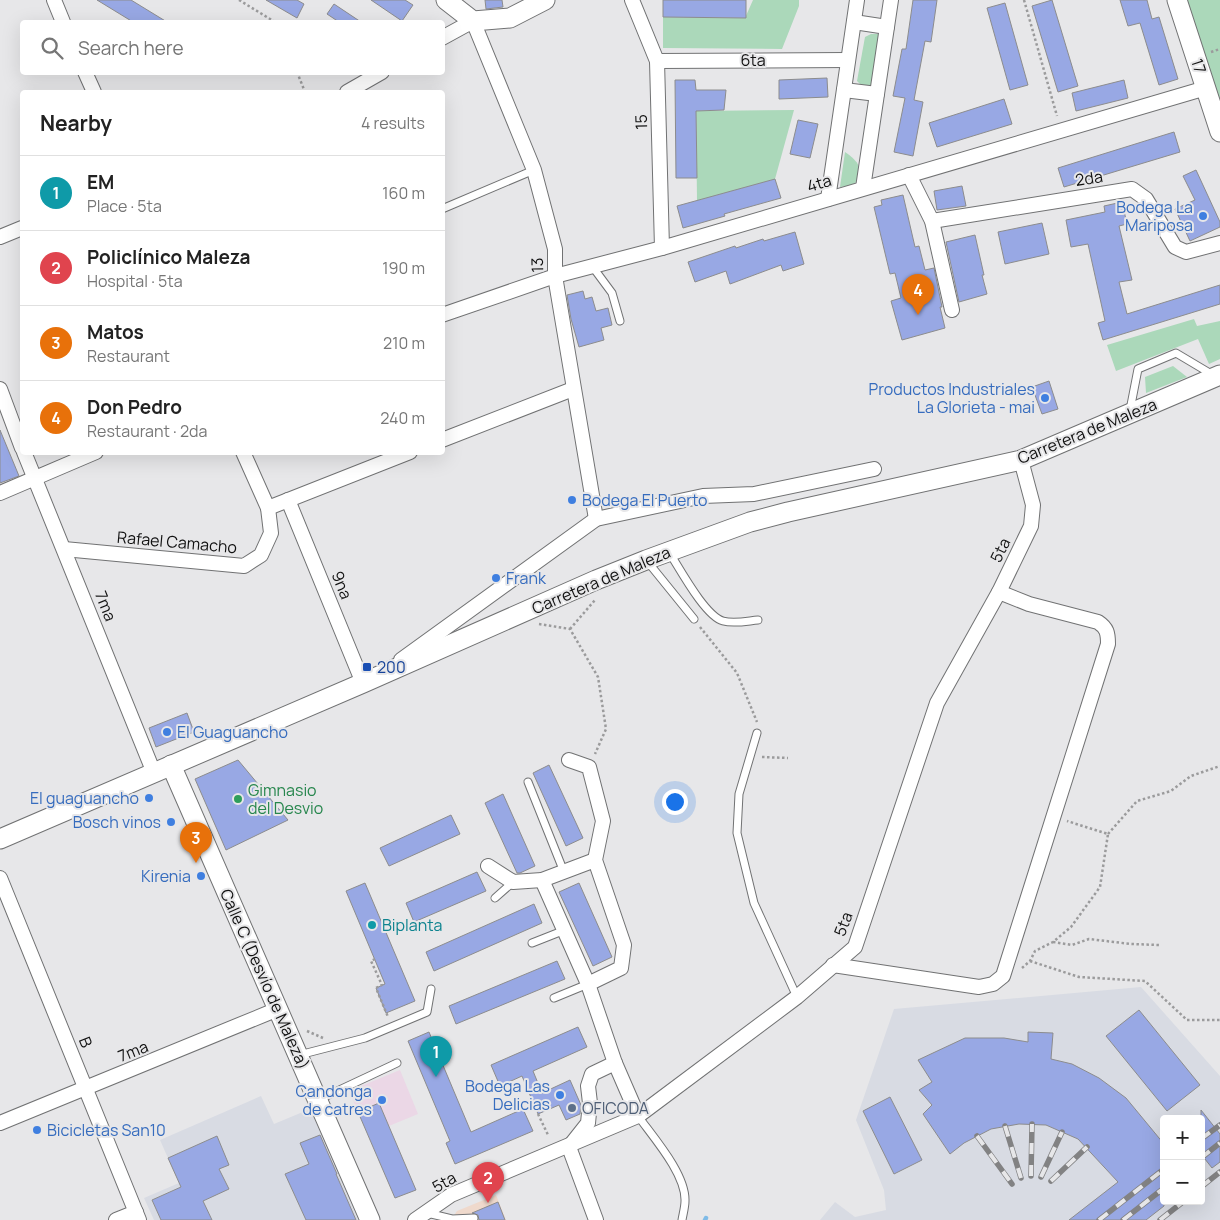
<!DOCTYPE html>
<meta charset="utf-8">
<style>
:root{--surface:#fff;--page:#f2f2f2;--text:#222;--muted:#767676;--line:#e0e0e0;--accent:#b45309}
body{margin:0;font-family:Manrope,sans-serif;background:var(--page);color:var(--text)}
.controls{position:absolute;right:15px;bottom:15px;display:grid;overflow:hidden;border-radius:5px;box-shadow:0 5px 20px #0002}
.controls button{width:45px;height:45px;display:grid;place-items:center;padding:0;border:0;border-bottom:1px solid var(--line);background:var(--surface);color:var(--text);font:25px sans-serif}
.you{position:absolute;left:674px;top:801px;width:18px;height:18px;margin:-12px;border:4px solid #fff;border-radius:50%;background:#1a73e8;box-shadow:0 0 0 8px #1a73e833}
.badge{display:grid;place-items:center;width:32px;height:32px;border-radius:50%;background:var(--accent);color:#fff;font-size:16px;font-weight:700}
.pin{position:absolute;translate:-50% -41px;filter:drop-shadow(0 1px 2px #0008)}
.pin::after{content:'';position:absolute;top:26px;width:18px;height:15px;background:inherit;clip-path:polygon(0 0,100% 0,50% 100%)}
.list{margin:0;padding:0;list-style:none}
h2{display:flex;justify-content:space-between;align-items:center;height:65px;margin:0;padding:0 20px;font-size:21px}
h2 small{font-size:16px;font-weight:400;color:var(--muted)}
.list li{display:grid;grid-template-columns:32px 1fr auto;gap:15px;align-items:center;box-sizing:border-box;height:75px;padding:0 20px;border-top:1px solid var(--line)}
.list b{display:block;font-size:19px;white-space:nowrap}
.list p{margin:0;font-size:16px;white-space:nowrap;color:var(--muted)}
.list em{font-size:16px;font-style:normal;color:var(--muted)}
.icon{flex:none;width:28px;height:28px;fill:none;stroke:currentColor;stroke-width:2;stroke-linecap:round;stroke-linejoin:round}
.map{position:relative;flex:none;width:1220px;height:1220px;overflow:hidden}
.search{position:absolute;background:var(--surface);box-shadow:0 5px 20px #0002;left:20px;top:20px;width:425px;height:55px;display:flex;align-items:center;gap:12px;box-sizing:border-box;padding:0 18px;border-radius:5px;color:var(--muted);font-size:19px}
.panel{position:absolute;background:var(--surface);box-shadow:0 5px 20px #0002;left:20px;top:90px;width:425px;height:365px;border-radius:5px}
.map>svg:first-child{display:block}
.commercial{fill:#ebd7e6}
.built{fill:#d8dbe3;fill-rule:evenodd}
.medical{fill:#efd9cc}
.green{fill:#abd8ba}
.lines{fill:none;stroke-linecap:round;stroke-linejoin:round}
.stream{stroke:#7fbbe7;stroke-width:4.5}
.building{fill:#98a8e4;stroke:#8c8c8d}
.lane-casing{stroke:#717273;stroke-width:9}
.street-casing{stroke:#717273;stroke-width:16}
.secondary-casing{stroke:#717273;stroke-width:21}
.path{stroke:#9b9b9c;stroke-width:2.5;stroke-dasharray:2.5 2.5;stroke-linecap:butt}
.lane{stroke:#fff;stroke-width:7}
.street{stroke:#fff;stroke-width:14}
.secondary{stroke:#fff;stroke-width:19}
.rail-casing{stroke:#828283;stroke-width:5.5}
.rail{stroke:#e7e7e9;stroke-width:4;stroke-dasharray:11;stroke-linecap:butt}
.shop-dot{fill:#3f7fe0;stroke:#e7e7e9;stroke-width:2}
.transit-dot{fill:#1a4fb4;stroke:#e7e7e9;stroke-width:2}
.leisure-dot{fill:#2e9e5b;stroke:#e7e7e9;stroke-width:2}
.culture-dot{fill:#0f9aa8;stroke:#e7e7e9;stroke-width:2}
.service-dot{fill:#5c6f8a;stroke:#e7e7e9;stroke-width:2}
.labels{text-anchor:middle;stroke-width:4;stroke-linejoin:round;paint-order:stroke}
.street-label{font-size:16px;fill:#111;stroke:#e7e7e9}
.shop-label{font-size:16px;fill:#366cbe;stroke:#e7e7e9;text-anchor:end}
.transit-label{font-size:16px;fill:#164399;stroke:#e7e7e9;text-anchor:start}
.leisure-label{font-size:16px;fill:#27864d;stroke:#e7e7e9;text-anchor:start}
.culture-label{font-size:16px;fill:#0d838f;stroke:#e7e7e9;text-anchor:start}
.service-label{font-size:16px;fill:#4e5e75;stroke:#e7e7e9;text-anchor:start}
</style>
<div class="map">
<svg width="1220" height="1220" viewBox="0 0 1220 1220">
<rect width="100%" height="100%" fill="#e7e7e9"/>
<path class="commercial" d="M400,1070L418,1114L389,1126L379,1103L358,1112L349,1091Z"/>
<g class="built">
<path d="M1141,987L1220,1076V1220H820L835,1202L855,1217L886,1210L884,1190L856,1120L894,1009ZM1164,1119H1201V1201H1164Z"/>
<path d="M261,1096L274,1124L310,1109L358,1220H154L144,1198L179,1183L160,1140Z"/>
</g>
<path class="medical" d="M496,1195L506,1220H451L457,1211Z"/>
<g class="green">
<path d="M753,0H799V6L782,49L663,48V17L745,18Z"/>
<path d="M1187,0H1220V102Z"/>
<path d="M871,34H879L871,87L861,85L857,81L865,37Z"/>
<path d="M794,110L775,179L697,201L696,111Z"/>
<path d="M845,152C859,162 864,168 854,185L840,187Z"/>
<path d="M1194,319L1197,326L1220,321V359L1209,364L1198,339L1116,371L1107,345Z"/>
<path d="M1173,366L1187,377L1146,393L1145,377Z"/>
</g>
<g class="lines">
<path class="stream" d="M705,1220L706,1218"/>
</g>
<g class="building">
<path d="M97,0H131L167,22H133Z"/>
<path d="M266,0H297L304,4L297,18Z"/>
<path d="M371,0H405L413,5L402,21Z"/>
<path d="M485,0H502L503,7L486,9Z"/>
<path d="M663,0H746V18L663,17Z"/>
<path d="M913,0H937L931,42L925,41L914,100L923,102L913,156L894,152L905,98L893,96L902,49H906Z"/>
<path d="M1052,0L1078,86L1058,92L1032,6Z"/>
<path d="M1120,0H1147L1152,19L1159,17L1178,79L1159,85L1140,23L1128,26Z"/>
<path d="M1005,3L1028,85L1010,90L987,8Z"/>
<path d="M334,4L361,22H339L327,14Z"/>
<path d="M827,78L828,97L779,99V80Z"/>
<path d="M675,80H695L696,90H726L724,110L696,111L697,178H676Z"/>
<path d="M1124,80L1128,98L1076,111L1072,93Z"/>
<path d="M1004,99L1012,124L937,147L929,123Z"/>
<path d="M798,120L818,124L810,158L790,154Z"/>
<path d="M1174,132L1180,152L1064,187L1058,168Z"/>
<path d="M1196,170L1220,222V227L1190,241L1175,209L1195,200L1183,176Z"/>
<path d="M775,179L781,198L724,214L725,216L683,228L677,206Z"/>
<path d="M962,186L966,206L937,210L934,191Z"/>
<path d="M903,195L915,247L919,246L925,270L934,268L942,307H940L945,328L902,340L891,301L901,298L895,273L890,274L874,207L882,205L881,200Z"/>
<path d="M1122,202L1127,224L1119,226L1132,280L1119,282L1127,314L1220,285V304L1103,340L1098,323L1105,321L1088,244L1071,247L1066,220L1105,212L1104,206Z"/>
<path d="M1042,223L1049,254L1005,264L998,232Z"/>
<path d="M795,232L804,264L783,271L781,265L730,284L726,271L695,282L688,262L735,246L736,248L763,239L764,241Z"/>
<path d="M975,235L984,275H982L987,294L959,302L946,242Z"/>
<path d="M583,291L585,299L592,297L596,311L608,308L612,325L601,328L604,340L579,347L571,319L567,295Z"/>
<path d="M1049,381L1058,409L1042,414L1032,387Z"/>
<path d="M0,430L19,476L0,483Z"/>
<path d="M187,713L194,732L156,747L149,728Z"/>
<path d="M238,760L288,820L226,850L195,779Z"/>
<path d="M549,765L583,838L566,846L533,773Z"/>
<path d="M503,794L535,866L520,873H517L485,803Z"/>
<path d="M451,815L460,834L389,866L380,848Z"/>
<path d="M477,872L486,891L414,922L406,903Z"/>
<path d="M365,883L415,1001L386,1013L376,988L385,984L346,891Z"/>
<path d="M579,883L612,957L593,966L559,892Z"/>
<path d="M534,904L542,923L434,971L426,952Z"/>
<path d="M557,961L565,979L456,1024L449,1006Z"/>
<path d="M1139,1010L1200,1085L1167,1111L1106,1036Z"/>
<path d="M578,1027L587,1047L533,1071L542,1093L570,1080L581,1105L580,1114L566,1120L559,1105L538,1114L522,1076L500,1086L491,1065Z"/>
<path d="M429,1032L471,1132L523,1109L533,1131L455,1164L446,1143L450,1141L408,1041Z"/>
<path d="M1028,1032L1053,1033L1051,1059L1072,1064L1099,1078L1126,1098L1164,1144V1206L1146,1220H1069L1118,1182L1078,1139L1046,1125L1019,1124L991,1129L964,1143L950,1154L923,1114L932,1105L919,1090L932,1082L918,1060L965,1038H1004L1028,1042Z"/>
<path d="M890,1097L922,1160L894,1174L863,1111Z"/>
<path d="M379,1103L416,1190L395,1198L358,1112Z"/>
<path d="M1201,1110L1220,1134V1162L1212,1168L1201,1154Z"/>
<path d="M320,1135L337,1174H336L356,1220H306L285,1174L309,1164L300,1143Z"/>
<path d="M217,1136L229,1165L219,1169L229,1189L203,1201L212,1220H161L152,1200L181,1187L168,1158Z"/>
<path d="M498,1202L505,1220H479L478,1215L472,1213Z"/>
</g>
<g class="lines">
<g class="lane-casing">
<g id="lane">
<path d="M442,209L534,170"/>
<path d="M592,266L612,293L620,321"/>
<path d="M1130,410L1138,369L1176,353L1213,375"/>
<path d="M669,552C680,569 705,616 723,621C734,624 747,621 758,620"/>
<path d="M647,561L694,619"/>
<path d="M757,733L739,794L737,833L754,903L797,997"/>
<path d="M528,782L564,872"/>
<path d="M495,898L513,882"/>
<path d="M532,943L565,930"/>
<path d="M554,998L588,984"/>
<path d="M299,1055L365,1038L427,1012L431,989"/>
<path d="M318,1100L397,1063"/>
<path d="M638,1116C653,1137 686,1174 685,1201C685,1207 683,1214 682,1220"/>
<path d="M427,1213L452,1219L474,1218"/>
</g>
</g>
<g class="street-casing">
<g id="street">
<path d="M54,0L63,22"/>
<path d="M632,0L657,61L662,248"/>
<path d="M854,22L887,27"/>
<path d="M442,38L473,21L534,170L555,249V276L596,519"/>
<path d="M657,61L848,60"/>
<path d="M85,72L94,92"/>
<path d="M844,90L877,94"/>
<path d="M347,92L382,72"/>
<path d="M909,175L932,221L952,310"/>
<path d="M863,188L891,0"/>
<path d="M828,199L857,0"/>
<path d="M932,221L1132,189L1146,199L1175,247L1186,252L1220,243"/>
<path d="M0,237L22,228"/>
<path d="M442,315L555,276L662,248L1206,88"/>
<path d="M0,389L22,448"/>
<path d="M442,440L573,389"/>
<path d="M24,452L154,773"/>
<path d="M0,493L96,452"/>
<path d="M288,500L363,683"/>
<path d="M268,508L410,452"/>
<path d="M64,549L244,566L261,555L271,533L268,508L243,452"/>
<path d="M401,660L596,519L703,496L754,494L874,469"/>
<path d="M569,760L589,767L603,821L595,860L624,945L621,968L588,984"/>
<path d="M488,866L513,882L542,880L595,860"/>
<path d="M0,878L139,1220"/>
<path d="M542,880L588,984L615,1063L638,1116"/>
<path d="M833,965L979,987L993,984L1003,976L1108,644C1108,633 1107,628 1098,622L1029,604L999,592"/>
<path d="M0,1123L278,1009"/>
<path d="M116,1220L136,1212"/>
<path d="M415,1220L451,1195L638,1116L797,997L855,947L937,703L999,592L1031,526L1033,505L1021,460"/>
<path d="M596,1220L569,1147L588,1123L590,1103L588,1086L592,1074L615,1063"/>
</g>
</g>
<g class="secondary-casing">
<g id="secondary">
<path d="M446,0L473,21L510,18L545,0"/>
<path d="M1177,0L1220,132"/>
<path d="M171,765L370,1220"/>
<path d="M0,839L363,683L596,580L646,560L750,522L788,512L1021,460L1220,375"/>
</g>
</g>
<g class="path">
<path d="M239,0L275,22"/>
<path d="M1024,0L1057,116"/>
<path d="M1211,52L1220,49"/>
<path d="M297,72L305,92"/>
<path d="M539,624L570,629L598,677L606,729L595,754"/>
<path d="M700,627L737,673L757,722"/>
<path d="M570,629L595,600"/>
<path d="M762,757L788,758"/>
<path d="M1108,834L1137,801L1171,791L1191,776L1220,766"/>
<path d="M1053,942L1072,945L1089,939L1131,944L1159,945"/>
<path d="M375,959L371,961L382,985L376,988L388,1017"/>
<path d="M1030,961L1079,977L1145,981L1187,1020H1220"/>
<path d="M1022,968L1030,961L1035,951L1053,942L1071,927L1100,887L1108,834L1067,821"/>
<path d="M307,1031L323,1038"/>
<path d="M538,1114L548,1135"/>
</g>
<use href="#lane" class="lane"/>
<use href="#street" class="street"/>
<use href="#secondary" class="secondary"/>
<g class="rail-casing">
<g id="rail">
<path d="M1005,1126L1021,1178"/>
<path d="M977,1136L1012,1184"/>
<path d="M1201,1139L1220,1125"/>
<path d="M1201,1158L1220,1143"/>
<path d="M1031,1176L1032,1124"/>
<path d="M1041,1177L1062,1132"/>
<path d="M1051,1181L1087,1147"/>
<path d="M1201,1187L1220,1172"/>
<path d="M1099,1220L1164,1169"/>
<path d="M1123,1220L1164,1188"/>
<path d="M1160,1220L1184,1201"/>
</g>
</g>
<use href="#rail" class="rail"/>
</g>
<g class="shop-dot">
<circle cx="1203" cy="216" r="5"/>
<circle cx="1045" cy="398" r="5"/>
<circle cx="572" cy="500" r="5"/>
<circle cx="496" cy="578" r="5"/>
<circle cx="167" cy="732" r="5"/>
<circle cx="149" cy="798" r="5"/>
<circle cx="171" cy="822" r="5"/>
<circle cx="201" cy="876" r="5"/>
<circle cx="560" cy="1095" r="5"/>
<circle cx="382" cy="1100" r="5"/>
<circle cx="37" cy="1130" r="5"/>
</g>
<rect class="transit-dot" x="362" y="662" width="10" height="10" rx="2.5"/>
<circle class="leisure-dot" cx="238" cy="799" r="5"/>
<circle class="culture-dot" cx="372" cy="925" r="5"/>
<circle class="service-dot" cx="572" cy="1108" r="5"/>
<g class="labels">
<g class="street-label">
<text x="753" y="66">6ta</text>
<text transform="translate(1199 66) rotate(72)" y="6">17</text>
<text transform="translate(641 122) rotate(-92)" y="6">15</text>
<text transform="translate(1089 178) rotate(-9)" y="6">2da</text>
<text transform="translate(819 183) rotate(-17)" y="6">4ta</text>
<text transform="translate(537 265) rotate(-91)" y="6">13</text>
<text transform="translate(1087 431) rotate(-22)" y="6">Carretera de Maleza</text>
<text transform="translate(177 542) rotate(5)" y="6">Rafael Camacho</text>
<text transform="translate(1000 550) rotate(-64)" y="6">5ta</text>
<text transform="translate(601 580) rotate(-23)" y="6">Carretera de Maleza</text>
<text transform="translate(342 585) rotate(68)" y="6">9na</text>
<text transform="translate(106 606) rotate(68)" y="6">7ma</text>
<text transform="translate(843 924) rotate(-69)" y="6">5ta</text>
<text transform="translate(265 979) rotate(66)" y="6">Calle C (Desvío de Maleza)</text>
<text transform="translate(86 1042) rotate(68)" y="6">B</text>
<text transform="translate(133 1051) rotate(-22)" y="6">7ma</text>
<text transform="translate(444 1182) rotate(-29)" y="6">5ta</text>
</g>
<g class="shop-label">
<text x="1193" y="213">Bodega La<tspan x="1193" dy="18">Mariposa</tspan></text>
<text x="1035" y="395">Productos Industriales<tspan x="1035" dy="18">La Glorieta - mai</tspan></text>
<text x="582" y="506" text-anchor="start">Bodega El Puerto</text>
<text x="506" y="584" text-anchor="start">Frank</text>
<text x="177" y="738" text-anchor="start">El Guaguancho</text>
<text x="139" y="804">El guaguancho</text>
<text x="161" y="828">Bosch vinos</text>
<text x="191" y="882">Kirenia</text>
<text x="550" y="1092">Bodega Las<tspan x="550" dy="18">Delicias</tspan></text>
<text x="372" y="1097">Candonga<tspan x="372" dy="18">de catres</tspan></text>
<text x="47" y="1136" text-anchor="start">Bicicletas San10</text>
</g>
<g class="transit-label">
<text x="377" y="673">200</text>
</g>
<g class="leisure-label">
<text x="248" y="796">Gimnasio<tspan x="248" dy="18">del Desvio</tspan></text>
</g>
<g class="culture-label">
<text x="382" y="931">Biplanta</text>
</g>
<g class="service-label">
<text x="582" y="1114">OFICODA</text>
</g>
</g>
</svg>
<div class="controls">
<button>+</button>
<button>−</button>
</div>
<div class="you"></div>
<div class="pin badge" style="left:436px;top:1077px;background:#0f9aa8">1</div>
<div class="pin badge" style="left:488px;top:1203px;background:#e0444e">2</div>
<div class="pin badge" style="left:196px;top:863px;background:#e8710a">3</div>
<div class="pin badge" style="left:918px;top:315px;background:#e8710a">4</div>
<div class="search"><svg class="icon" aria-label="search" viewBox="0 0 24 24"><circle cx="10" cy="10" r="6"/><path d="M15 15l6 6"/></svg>Search here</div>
<section class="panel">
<h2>Nearby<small>4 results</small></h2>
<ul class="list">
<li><span class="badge" style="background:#0f9aa8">1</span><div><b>EM</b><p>Place · 5ta</p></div><em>160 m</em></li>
<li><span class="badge" style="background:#e0444e">2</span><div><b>Policlínico Maleza</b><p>Hospital · 5ta</p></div><em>190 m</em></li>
<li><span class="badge" style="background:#e8710a">3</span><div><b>Matos</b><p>Restaurant</p></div><em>210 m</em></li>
<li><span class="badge" style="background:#e8710a">4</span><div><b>Don Pedro</b><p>Restaurant · 2da</p></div><em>240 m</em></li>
</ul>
</section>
</div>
